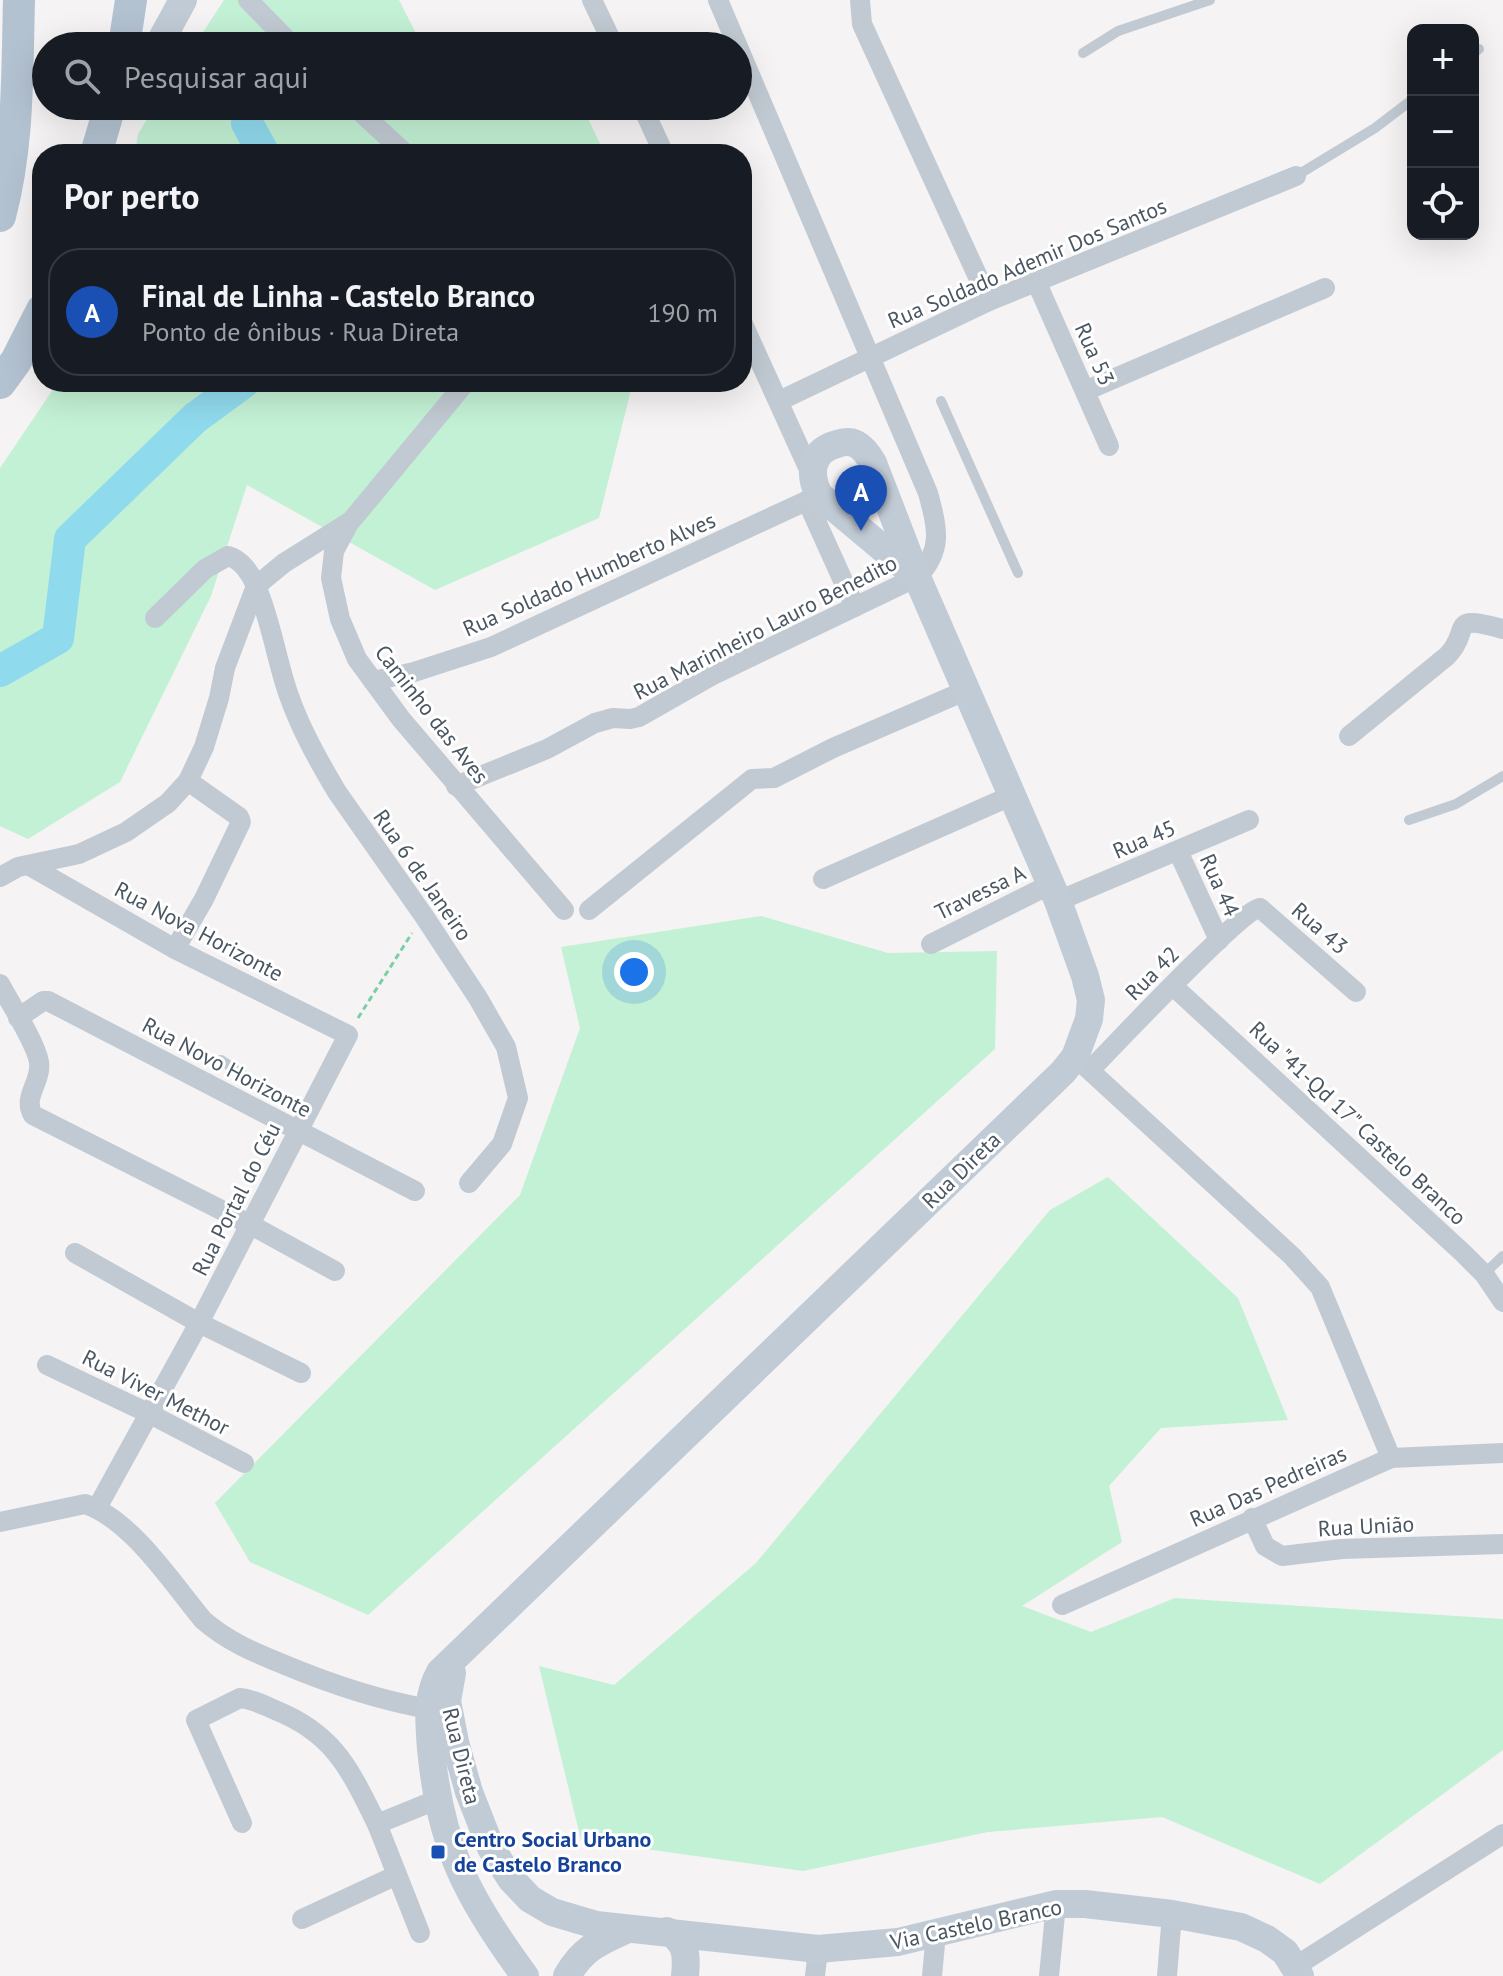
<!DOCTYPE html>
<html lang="pt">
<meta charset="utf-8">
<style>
:root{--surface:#171b24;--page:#20242c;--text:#f1f3f6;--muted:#9ea1a6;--line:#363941;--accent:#1a73e8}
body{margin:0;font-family:"PT Sans",sans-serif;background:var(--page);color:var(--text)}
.controls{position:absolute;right:24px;top:24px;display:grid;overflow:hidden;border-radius:16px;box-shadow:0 8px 32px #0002}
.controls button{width:72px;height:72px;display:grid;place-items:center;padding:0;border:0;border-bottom:2px solid var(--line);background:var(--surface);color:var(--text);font:40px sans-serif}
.you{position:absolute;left:634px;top:972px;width:28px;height:28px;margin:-20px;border:6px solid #fff;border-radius:50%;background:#1a73e8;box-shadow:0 0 0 12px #1a73e833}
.badge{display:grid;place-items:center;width:52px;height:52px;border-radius:50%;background:var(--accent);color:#fff;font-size:26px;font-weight:700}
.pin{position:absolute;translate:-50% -66px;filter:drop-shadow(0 2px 4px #0008)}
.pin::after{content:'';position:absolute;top:42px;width:28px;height:24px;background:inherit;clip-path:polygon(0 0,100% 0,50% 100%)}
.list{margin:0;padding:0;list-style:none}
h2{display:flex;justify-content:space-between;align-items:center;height:104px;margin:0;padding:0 32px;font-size:34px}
h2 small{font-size:26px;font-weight:400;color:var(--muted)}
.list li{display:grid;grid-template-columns:52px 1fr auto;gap:24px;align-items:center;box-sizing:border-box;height:128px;margin:0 16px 16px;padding:0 16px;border:2px solid var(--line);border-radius:32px}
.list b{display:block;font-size:30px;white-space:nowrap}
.list p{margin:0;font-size:26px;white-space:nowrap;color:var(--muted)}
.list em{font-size:26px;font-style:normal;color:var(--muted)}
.icon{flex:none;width:44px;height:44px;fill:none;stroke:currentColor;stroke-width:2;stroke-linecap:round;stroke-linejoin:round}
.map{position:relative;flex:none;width:1503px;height:1976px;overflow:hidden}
.search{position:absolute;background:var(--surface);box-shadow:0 8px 32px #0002;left:32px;top:32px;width:720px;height:88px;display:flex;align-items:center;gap:20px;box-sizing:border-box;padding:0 28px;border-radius:44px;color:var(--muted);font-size:30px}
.panel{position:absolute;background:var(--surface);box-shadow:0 8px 32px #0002;left:32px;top:144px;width:720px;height:248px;border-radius:32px}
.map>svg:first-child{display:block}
.green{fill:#c3f1d5}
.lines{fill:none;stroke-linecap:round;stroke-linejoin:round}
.river{stroke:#90daee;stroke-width:32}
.path{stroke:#7ad0a6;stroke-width:3;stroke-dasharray:6 4;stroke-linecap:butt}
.lane{stroke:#c1cad2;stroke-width:10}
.street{stroke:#c1cad2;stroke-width:20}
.secondary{stroke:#c1cbd6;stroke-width:28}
.primary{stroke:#b3c2d1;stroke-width:32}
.transit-dot{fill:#1a4fb4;stroke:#fff;stroke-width:3}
.labels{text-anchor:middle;stroke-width:6;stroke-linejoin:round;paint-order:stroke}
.street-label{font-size:22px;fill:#4a5661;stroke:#fff}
.transit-label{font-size:22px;font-weight:bold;fill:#164399;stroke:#fff;text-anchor:start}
</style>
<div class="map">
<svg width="1503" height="1976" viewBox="0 0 1503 1976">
<rect width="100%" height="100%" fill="#f5f3f3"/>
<g class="green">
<path d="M224,0H399L422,45L427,46H194Z"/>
<path d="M155,106H582L605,154H135L138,134Z"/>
<path d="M58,382H633L599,518L435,590L247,485L211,596L120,782L28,839L0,826V468Z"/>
<path d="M761,916L888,953L997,951L995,1049L368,1615L250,1562L215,1503L520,1195L580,1028L561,947Z"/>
<path d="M1108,1177L1238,1298L1288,1420L1161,1428L1109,1486L1122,1542L1022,1606L1091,1632L1175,1598L1503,1619V1750L1320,1884L1162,1817L988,1832L803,1871L581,1840L539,1666L614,1685L756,1563L1050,1210Z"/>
</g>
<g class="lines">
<g class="river">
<path d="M247,123L264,154"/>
<path d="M0,671L58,638L70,539L195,418L244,382"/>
</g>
<path class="path" d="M358,1018L412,933"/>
<g class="lane">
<path d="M1083,53L1118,31L1210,0"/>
<path d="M1473,54L1479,49"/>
<path d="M1296,176L1375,128L1413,99"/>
<path d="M941,401L1018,573"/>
<path d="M1409,820L1456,804L1503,776"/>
<path d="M221,1060L305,1116"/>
<path d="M1484,1274L1503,1256"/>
</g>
<g class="street">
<path d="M248,0L293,46"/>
<path d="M592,0L614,46"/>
<path d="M860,0L862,24L989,301"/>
<path d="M354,106L406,154"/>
<path d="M642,106L664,154"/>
<path d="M1036,281L1109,446"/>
<path d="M742,322L812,476"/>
<path d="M1085,391L1325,288"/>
<path d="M779,401L989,301L1296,176"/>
<path d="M807,501L855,607"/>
<path d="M348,525L334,551L331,578L340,619L357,659L401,719L564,910"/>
<path d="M155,618L205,569L228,556C241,559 251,574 256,586C271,620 276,658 288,693C300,728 318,760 337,792L424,916L478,998L506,1047L518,1098L502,1144L469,1183"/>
<path d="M373,681L414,672L491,647L819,495"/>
<path d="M1349,736L1447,656C1473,630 1445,613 1503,629"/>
<path d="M456,786L547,749L595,723L613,718L630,719L639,717L711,676L917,577C944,550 937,527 928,493L718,0"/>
<path d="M1178,851L1219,940"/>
<path d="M30,866L175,949L348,1035L199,1323L97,1508"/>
<path d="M0,877L18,867L79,854L126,832L168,803L188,781L204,747L219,698L225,668L256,586L284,563L351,521L466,382"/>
<path d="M823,879L1013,795"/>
<path d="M1058,901L1249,820"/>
<path d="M589,910L752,779L774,778L833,748L967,690"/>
<path d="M931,944L1051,884"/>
<path d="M175,949L204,899L241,822L239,817L188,781"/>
<path d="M0,984C10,1003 36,1043 39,1062C42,1082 22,1097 33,1115L251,1225L335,1271"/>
<path d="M1173,986L1463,1253L1484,1274L1503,1302"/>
<path d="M18,1018L43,1001H48L415,1191"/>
<path d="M1075,1057L1292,1256L1320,1287L1391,1458"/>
<path d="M1090,1070C1113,1047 1241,910 1260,908L1356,992"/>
<path d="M75,1253L199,1323L301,1373"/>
<path d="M47,1365L150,1414L244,1463"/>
<path d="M1252,1518L1265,1546L1282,1556L1342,1549L1503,1544"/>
<path d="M0,1522L85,1504C132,1520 172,1583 203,1620C228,1642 256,1653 285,1665C333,1685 378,1700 429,1709"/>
<path d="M1062,1605L1391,1458L1503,1453"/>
<path d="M242,1823L196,1720L240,1698C252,1699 264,1705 275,1710C335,1734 350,1770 377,1824L436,1800"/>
<path d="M377,1824L420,1933"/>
<path d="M302,1919L397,1875"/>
<path d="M1296,1966L1503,1834"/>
<path d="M815,1976L818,1949"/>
<path d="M932,1976L936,1933"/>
<path d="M1049,1976L1056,1904"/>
<path d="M1167,1976L1172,1914"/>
</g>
<g class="secondary">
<path d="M158,46L183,0"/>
<path d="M452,1673L447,1701L455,1742L469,1792L491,1848L511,1879L530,1899L552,1912L596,1925L818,1949L898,1942L1056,1904H1085L1172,1914L1241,1927L1267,1939L1285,1952L1300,1976"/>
<path d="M667,1931C687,1942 687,1955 685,1976"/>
<path d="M525,1976C468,1899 440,1846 431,1749C429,1721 426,1697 440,1672L1063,1072L1075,1057L1089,1019L1091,1000L1085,976L1058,901L917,577L873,463C869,456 864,448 856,444C850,441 843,442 837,444C811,451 808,473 819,495L917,577"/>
<path d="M567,1976C583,1948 599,1942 628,1929"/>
</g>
<g class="primary">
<path d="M124,46L131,0"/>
<path d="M96,154L110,106"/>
<path d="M0,216C19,145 17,73 19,0"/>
<path d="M0,383L16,361L42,310"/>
</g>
</g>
<rect class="transit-dot" x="430" y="1844" width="16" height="16" rx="4"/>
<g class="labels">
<g class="street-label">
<text transform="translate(1027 263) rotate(-23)" y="8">Rua Soldado Ademir Dos Santos</text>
<text transform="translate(1095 354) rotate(66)" y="8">Rua 53</text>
<text transform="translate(589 574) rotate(-24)" y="8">Rua Soldado Humberto Alves</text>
<text transform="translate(765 627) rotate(-27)" y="8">Rua Marinheiro Lauro Benedito</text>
<text transform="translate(432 714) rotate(52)" y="8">Caminho das Aves</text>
<text transform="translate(1144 839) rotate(-23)" y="8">Rua 45</text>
<text transform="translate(423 875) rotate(55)" y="8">Rua 6 de Janeiro</text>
<text transform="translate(1220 885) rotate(66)" y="8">Rua 44</text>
<text transform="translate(980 892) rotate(-26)" y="8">Travessa A</text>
<text transform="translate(1320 928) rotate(41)" y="8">Rua 43</text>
<text transform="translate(199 931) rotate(28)" y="8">Rua Nova Horizonte</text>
<text transform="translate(1152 973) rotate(-45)" y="8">Rua 42</text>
<text transform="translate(227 1067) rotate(28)" y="8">Rua Novo Horizonte</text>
<text transform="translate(1358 1123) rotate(43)" y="8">Rua "41-Qd 17" Castelo Branco</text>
<text transform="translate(961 1170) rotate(-44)" y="8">Rua Direta</text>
<text transform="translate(236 1199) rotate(-63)" y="8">Rua Portal do Céu</text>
<text transform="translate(156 1392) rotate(27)" y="8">Rua Viver Methor</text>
<text transform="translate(1268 1486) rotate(-24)" y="8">Rua Das Pedreiras</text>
<text transform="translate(1366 1526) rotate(-3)" y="8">Rua União</text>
<text transform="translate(462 1756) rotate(76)" y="8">Rua Direta</text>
<text transform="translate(976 1924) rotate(-12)" y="8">Via Castelo Branco</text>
</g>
<g class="transit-label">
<text x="454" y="1847">Centro Social Urbano<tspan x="454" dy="25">de Castelo Branco</tspan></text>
</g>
</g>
</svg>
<div class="controls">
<button>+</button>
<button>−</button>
<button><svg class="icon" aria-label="locate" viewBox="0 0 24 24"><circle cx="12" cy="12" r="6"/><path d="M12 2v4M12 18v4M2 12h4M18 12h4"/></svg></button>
</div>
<div class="you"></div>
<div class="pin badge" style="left:861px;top:531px;background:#1a4fb4">A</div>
<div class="search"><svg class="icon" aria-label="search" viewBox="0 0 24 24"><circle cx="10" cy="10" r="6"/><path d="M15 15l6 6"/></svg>Pesquisar aqui</div>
<section class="panel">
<h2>Por perto<small></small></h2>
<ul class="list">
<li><span class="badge" style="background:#1a4fb4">A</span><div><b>Final de Linha - Castelo Branco</b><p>Ponto de ônibus · Rua Direta</p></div><em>190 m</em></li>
</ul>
</section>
</div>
